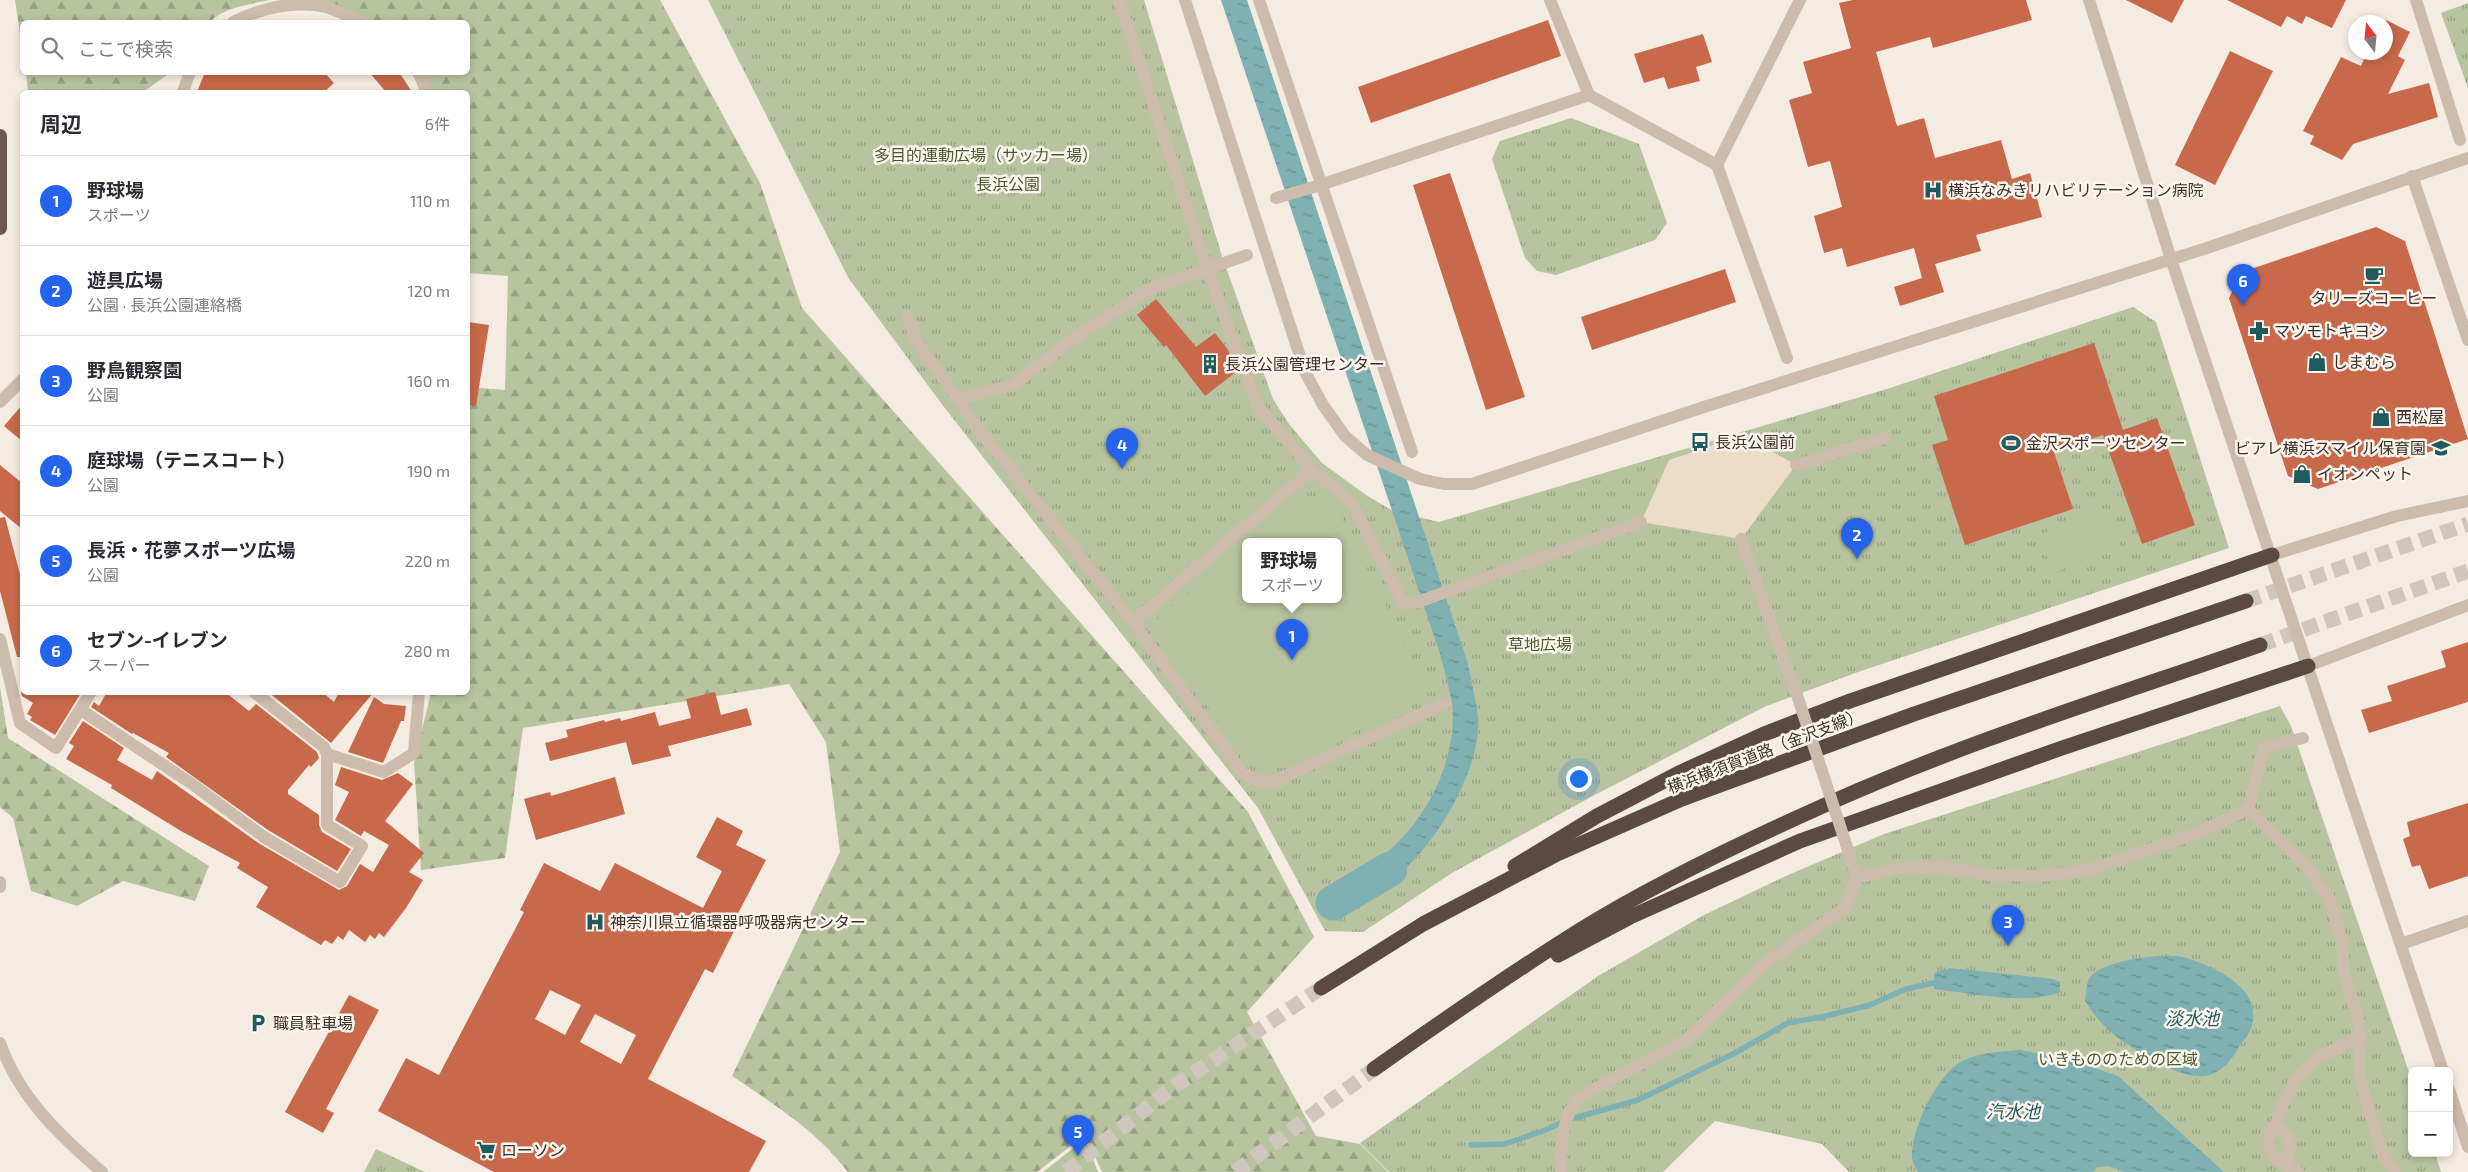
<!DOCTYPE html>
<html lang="ja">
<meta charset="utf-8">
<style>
:root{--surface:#fff;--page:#f7f7f7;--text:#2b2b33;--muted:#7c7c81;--line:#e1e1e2;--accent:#2563eb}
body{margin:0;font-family:"Exo 2","Noto Sans JP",sans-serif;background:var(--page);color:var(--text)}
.controls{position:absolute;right:15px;bottom:15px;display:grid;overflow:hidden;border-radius:8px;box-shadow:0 2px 8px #0003}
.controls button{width:45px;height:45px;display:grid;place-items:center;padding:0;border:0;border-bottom:1px solid var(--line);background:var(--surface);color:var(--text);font:25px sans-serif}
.compass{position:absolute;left:2348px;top:15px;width:45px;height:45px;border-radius:50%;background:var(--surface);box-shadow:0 2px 8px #0003;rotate:344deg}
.you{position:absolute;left:1578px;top:778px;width:18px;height:18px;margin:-12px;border:4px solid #fff;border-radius:50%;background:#1a73e8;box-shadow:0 0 0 8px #1a73e833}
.badge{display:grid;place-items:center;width:32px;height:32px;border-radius:50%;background:var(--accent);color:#fff;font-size:16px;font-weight:700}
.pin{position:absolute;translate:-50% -41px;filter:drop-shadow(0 1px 2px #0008)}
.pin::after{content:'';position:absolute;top:26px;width:18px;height:15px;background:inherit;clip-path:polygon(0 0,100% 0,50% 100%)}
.popup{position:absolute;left:1242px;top:538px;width:100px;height:65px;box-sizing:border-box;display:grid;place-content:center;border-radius:8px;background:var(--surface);filter:drop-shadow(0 1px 4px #0005);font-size:16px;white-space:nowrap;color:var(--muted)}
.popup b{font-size:19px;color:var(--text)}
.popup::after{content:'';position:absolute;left:50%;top:100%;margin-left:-10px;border:10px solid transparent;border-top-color:var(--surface)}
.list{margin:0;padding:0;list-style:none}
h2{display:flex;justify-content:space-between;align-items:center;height:65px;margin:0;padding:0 20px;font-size:21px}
h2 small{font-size:16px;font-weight:400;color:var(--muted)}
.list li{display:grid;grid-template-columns:32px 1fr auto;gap:15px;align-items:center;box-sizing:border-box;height:90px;padding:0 20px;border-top:1px solid var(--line)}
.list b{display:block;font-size:19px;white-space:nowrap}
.list p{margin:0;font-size:16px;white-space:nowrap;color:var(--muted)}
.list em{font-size:16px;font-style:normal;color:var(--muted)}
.icon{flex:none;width:28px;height:28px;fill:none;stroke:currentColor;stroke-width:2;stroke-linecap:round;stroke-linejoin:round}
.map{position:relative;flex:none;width:2468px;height:1172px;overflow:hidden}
.search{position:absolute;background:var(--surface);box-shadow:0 2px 8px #0003;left:20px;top:20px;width:450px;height:55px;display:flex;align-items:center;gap:12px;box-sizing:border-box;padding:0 18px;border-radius:8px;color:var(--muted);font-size:19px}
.panel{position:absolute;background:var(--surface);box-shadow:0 2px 8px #0003;left:20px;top:90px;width:450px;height:605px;border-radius:8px}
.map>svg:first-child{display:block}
.grass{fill:url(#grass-tufts);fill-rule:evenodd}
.forest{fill:url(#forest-firs)}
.pitch{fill:#b8c4a0}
.plaza{fill:#ecdcc8}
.water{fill:url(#water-ripples)}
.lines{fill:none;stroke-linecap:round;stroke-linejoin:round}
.stream{stroke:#7fb0b2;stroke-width:5.5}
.river{stroke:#7fb0b2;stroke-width:35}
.building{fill:#c8694b;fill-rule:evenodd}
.motorway-tunnel{stroke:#cfc6bd;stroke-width:15;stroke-dasharray:15 8;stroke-linecap:butt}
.pedestrian{stroke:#cdbbac;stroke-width:12}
.minor{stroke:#cdbbac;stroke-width:12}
.tertiary{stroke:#cdbbac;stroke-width:12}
.trunk{stroke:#6c584f;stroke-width:14}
.motorway{stroke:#5c4a42;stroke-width:15}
.pedestrian-bridge{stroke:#cdbbac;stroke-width:12}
.labels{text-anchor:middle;stroke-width:5;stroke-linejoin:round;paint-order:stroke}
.park-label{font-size:16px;fill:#4a5a2e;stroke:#fbf5ee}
.poi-label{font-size:16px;fill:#3b302b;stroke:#fbf5ee;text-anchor:start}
.street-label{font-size:16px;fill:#3b302b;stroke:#fbf5ee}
.water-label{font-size:18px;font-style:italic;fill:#1f5a5e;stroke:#fbf5ee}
</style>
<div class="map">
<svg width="2468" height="1172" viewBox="0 0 2468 1172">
<defs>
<pattern id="grass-tufts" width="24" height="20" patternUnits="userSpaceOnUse" patternTransform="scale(1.25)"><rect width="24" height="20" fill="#b8c4a0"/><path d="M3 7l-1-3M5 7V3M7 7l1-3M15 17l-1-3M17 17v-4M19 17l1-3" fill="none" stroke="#97a083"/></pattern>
<pattern id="forest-firs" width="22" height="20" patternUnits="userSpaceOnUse" patternTransform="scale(1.25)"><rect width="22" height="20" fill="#b8c4a0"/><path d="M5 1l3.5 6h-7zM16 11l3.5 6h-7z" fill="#97a083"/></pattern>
<pattern id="water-ripples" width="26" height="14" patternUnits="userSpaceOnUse" patternTransform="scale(1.25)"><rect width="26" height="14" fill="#7fb0b2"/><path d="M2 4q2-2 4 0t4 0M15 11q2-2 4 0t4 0" fill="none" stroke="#699091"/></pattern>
</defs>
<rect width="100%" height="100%" fill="#f4ebe1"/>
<g class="grass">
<path d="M708,0H1144L1222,256L1273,399L1289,424L1322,463L1366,495L1393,511L1439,522L1887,389L2133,307L2156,322L2229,548L1858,672L1764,707L1591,797L1452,873L1363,932L1325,931L1258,808L944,407L849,279ZM1246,541H1338V599H1246Z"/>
<path d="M2468,3V88L2441,13Z"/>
<path d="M1571,118L1639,144L1667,223L1655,240L1556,275L1537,271L1525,258L1492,159L1500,141Z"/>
<path d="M2280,706L2291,726L2412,1081V1153H2435L2441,1172H1849L1822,1144L1715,1121L1663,1172H1389L1360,1143L1598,976L1704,915L1788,875L1884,834Z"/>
<path d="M1085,1139L1098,1172H1043Z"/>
<path d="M376,1149L425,1172H364Z"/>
</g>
<g class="forest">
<path d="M15,0H269C251,4 222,8 210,22H22V48Z"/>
<path d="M320,0H660L760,183L802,308L1248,812L1314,937L1247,1012L1316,1136L1360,1144L1388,1172H1102L1085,1135L1037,1172H848C817,1131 775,1105 732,1076L840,852L826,742L789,684L523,728L505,858L421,870L414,762L431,693L468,692V387L505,390L508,276L468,273V92H431L423,73L468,72V22H374Z"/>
<path d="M26,73V72L170,73L143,92H28Z"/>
<path d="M0,687L8,738L209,866L195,901L123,881L77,906L31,891L13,818L0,807Z"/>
</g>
<g class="pitch">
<path d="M1302,495L1332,498L1429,692L1287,768H1268L1249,760L1147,628L1246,543V599H1338V541H1248Z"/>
<path d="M2106,509L2121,548L2053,573L2038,535Z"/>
</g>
<path class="plaza" d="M1743,435L1796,465L1741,539L1641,522L1669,460Z"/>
<g class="water">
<path d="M1221,0H1247L1468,664C1471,681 1476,699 1478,717C1482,768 1436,845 1397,876C1384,885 1367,892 1353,900L1342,878C1355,871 1371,865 1383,856C1424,822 1452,771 1453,717C1453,698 1445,675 1441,657Z"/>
<path d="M2157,956C2165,956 2175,955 2183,957C2213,966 2265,988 2251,1028C2249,1034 2243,1041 2239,1047C2232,1059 2224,1070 2210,1075C2190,1081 2159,1064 2143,1054C2115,1037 2103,1029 2085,1001C2086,995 2086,987 2088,981C2095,963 2139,958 2157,956Z"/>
<path d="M1950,968L2053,979L2060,982V992C2027,1006 1970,993 1934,989V973Z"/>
<path d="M2020,1050L2070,1059L2118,1076L2224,1172H2125L2108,1166L2098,1167L2092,1172H1918C1916,1168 1912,1162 1912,1158C1911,1129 1934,1083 1956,1065C1974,1052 1999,1052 2020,1050Z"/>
</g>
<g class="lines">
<path class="stream" d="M1471,1145L1505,1144L1543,1131L1567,1120L1638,1100L1733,1054L1788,1023L1826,1016L1870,1005L1906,989L1934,983"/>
<path class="river" d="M1333,903L1390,869"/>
</g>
<g class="building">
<path d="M1853,0H2026L2032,20L1933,48L1930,37L1876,52L1897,126L1924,118L1935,158L2001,140L2012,179L2030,173L2042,217L1976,235L1981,251L1935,264L1944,292L1900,306L1894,287L1922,278L1914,248L1847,267L1842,248L1824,253L1814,216L1842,207L1830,161L1808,167L1789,100L1812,93L1803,62L1851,48L1839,3Z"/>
<path d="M2126,0H2184L2172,23Z"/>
<path d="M2227,0H2346L2332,28L2306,16L2302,24L2287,16L2281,27Z"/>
<path d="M1548,20L1561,56L1371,123L1358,87Z"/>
<path d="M2386,20L2410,32L2398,56L2405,60L2388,94L2429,83L2438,117L2353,144L2342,160L2310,144L2314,136L2303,131L2341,57L2361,66L2367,52H2386Z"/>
<path d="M1703,34L1712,62L1696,67L1700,81L1668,89L1664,77L1644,83L1634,54Z"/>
<path d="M2230,51L2273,71L2215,185L2175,165Z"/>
<path d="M205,72H324L334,83L324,92H197Z"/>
<path d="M369,72H399L412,92H386Z"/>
<path d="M1450,173L1525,397L1486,410L1413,185Z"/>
<path d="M2376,227L2405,241L2468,439L2318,489L2288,476L2229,298L2242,272Z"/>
<path d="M1725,269L1736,302L1592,350L1581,317Z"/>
<path d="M1156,299L1196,347L1215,333L1228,350L1236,372L1205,396L1166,345L1164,347L1137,315Z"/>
<path d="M468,322L489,325L476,406L468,405Z"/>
<path d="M2094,343L2123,430L2157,418L2195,525L2142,544L2103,435L2054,452L2073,509L1965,545L1932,445L1948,440L1934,396Z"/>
<path d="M22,405V441L4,426Z"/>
<path d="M0,465L22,483V529L0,511Z"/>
<path d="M5,517L22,582V657H17L0,591V518Z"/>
<path d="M2468,642V702L2369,733L2361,710L2392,701L2387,686L2446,667L2441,651Z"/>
<path d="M21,692H80L81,693L55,735L30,720L32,717L27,714L33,703L22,696Z"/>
<path d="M107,692H225L249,711L256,704L317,752L319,758L311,767L309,765L288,790V794L319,815V825L322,832L351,849L337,871L268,830L166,757L169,753L133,733L132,734L91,707L94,702L99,706Z"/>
<path d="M268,692H322L334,702L339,692H374L331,743Z"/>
<path d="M715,692L721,715L747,708L752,725L668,746L671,756L632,765L626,742L550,761L545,743L568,737L566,730L604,720L605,722L620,718L621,721L655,712L659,726L691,718L686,699Z"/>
<path d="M374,697L384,704L406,706L404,721H401L383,763L348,752Z"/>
<path d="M83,721L124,748L117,760L152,780L157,771L260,844L339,890L347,886L360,864L373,872L389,845L364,831L361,836L335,820L349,792L335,785L341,767L382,780L398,773L413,784L385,821L424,853L409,872L423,880L406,908L384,937L379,933L375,939L370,935L365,942L349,930L343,940L338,936L332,944L325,940L321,945L256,907L268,887L237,868L240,863L181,831L111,788L112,785L66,759L74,746L69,743Z"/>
<path d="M615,777L625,814L536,840L524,799L550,792L551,796Z"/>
<path d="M2468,803V876L2429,889L2420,865L2412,867L2403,839L2410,836L2407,822Z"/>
<path d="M717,817L743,831L736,845L766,860L733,923L737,925L713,973L705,969L648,1079L766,1141L749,1172H494L378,1111L406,1058L439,1075L524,912L520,910L544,863L600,891L615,863L703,908L722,871L696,857ZM550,990L581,1005L565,1035L535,1019ZM595,1014L636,1035L621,1064L580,1042Z"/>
<path d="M349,995L379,1010L326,1109L334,1113L323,1133L285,1112Z"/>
</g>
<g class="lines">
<g class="motorway-tunnel">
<path d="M2246,601L2468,524"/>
<path d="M2260,645L2468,571"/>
<path d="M1066,1172L1176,1085L1321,988"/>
<path d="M1235,1172L1374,1069"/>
</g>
<g class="pedestrian">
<path d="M1119,0L1207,268L1257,405L1312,470L1353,504L1404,604L1418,602L1641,522"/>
<path d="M1259,0L1412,452"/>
<path d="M2416,0L2460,140"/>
<path d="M1589,95L1717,165L1787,358"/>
<path d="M1717,165L1800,0"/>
<path d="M1276,198L1314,187L1589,95L1550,0"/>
<path d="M908,317L916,341L958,399L1013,385L1078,335L1152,288L1247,255"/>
<path d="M958,399L979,430L1133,622L1243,773L1256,780L1272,782L1446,703"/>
<path d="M1796,465L1885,438"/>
<path d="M1741,539L1796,692"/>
<path d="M1133,622L1312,470"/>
<path d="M2248,809L2264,747L2303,738"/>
<path d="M1857,878L1899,868L1941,867L1990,875L2040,876L2089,870L2195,834L2248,809L2305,865L2329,898L2343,945V969L2359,1022L2360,1081L2383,1155L2395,1172"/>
<path d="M2276,1124C2264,1139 2267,1156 2285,1165"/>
<path d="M1561,1172C1559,1146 1563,1119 1578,1098L1686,1040L1767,962L1845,908L1857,878L1846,844"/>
<path d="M2298,1172L2285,1165C2293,1145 2292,1139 2276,1124C2295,1068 2308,1060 2361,1037"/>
</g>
<g class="minor">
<path d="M2089,0L2171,259"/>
<path d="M233,22C261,8 295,0 326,7C339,11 350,17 362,22"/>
<path d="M418,72L427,92"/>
<path d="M183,92L190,72"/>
<path d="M0,402L22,380"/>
<path d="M0,639L20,723L56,748L91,692"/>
<path d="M254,692L324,747L327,754L384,772L414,753L419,692"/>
<path d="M81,710L192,784L264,837L340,882L362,846L327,825V754"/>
</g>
<g class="tertiary">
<path d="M1185,0L1305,372L1323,405L1345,436L1367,455L1420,479L1444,484H1472L1707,406L2207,248L2468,158"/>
<path d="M2412,176L2468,340"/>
<path d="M2171,259L2443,1071"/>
<path d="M2272,555L2397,516L2468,501"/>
<path d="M2308,666L2468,605"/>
<path d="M0,882V887"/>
<path d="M2401,944L2468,921"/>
<path d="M0,1043C19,1097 59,1135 102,1172"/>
<path d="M2449,1089L2468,1147"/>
</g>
<path class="trunk" d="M0,136V228"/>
<g class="motorway">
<path d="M1515,866L1597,816L1681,772L1764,734L1850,701L2272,555"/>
<path d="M1558,955L1630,917L1800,841L2062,748L2308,666"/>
<path d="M1321,988L1423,924L1555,855L1682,799L1914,714L2246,601"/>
<path d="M1374,1069C1442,1021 1510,974 1580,930C1653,885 1736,845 1814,810C1958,744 2111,697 2260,645"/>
</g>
<path class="pedestrian-bridge" d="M1796,692L1846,844"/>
</g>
<defs>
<g id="hospital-bare" transform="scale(1.5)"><path d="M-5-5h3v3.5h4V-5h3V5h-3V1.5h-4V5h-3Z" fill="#1f5a5e" stroke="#fbf5ee" stroke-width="2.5" paint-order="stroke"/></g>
<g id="cafe-bare" transform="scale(1.5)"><path d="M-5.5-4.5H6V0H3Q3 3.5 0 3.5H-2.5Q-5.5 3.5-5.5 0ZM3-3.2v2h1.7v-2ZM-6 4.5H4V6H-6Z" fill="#1f5a5e" stroke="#fbf5ee" stroke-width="2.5" paint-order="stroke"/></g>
<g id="pharmacy-bare" transform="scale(1.5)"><path d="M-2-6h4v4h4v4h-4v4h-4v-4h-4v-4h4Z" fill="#1f5a5e" stroke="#fbf5ee" stroke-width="2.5" paint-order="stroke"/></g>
<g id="shop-bare" transform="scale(1.5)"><path d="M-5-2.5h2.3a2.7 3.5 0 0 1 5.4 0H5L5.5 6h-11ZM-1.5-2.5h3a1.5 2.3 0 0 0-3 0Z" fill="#1f5a5e" stroke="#fbf5ee" stroke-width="2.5" paint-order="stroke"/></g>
<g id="building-bare" transform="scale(1.5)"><path d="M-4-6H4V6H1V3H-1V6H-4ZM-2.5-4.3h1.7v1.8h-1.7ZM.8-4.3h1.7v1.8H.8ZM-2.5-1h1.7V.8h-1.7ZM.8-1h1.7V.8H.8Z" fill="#1f5a5e" stroke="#fbf5ee" stroke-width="2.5" paint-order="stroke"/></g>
<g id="bus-bare" transform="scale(1.5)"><path d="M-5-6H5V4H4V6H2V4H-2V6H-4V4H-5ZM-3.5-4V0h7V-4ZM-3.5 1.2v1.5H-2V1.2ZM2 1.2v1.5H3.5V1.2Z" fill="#1f5a5e" stroke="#fbf5ee" stroke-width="2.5" paint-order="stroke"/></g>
<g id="stadium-bare" transform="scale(1.5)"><path d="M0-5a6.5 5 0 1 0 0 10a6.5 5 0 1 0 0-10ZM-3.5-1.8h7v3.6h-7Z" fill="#1f5a5e" stroke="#fbf5ee" stroke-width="2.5" paint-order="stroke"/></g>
<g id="school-bare" transform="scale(1.5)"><path d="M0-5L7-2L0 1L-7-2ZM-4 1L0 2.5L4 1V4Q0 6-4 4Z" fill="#1f5a5e" stroke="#fbf5ee" stroke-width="2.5" paint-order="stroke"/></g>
<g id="parking-bare" transform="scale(1.5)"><path d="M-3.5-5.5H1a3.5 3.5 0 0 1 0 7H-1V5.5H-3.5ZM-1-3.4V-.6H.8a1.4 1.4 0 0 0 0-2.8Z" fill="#1f5a5e" stroke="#fbf5ee" stroke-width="2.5" paint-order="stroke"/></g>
<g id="supermarket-bare" transform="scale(1.5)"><path d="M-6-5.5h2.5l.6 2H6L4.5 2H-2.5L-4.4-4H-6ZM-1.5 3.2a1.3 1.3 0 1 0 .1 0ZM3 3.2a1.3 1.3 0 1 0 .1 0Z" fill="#1f5a5e" stroke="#fbf5ee" stroke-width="2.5" paint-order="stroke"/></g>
</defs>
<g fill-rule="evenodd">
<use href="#hospital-bare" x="1933" y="190"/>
<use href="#cafe-bare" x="2374" y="275"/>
<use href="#pharmacy-bare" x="2259" y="331"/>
<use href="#shop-bare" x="2317" y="362"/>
<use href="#building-bare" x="1210" y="364"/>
<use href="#shop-bare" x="2381" y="417"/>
<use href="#bus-bare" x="1700" y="442"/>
<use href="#stadium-bare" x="2011" y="443"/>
<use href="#school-bare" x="2441" y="448"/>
<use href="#shop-bare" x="2302" y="474"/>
<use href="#hospital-bare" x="595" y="922"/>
<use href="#parking-bare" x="258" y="1023"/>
<use href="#supermarket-bare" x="486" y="1150"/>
</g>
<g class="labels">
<g class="park-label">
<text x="986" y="161">多目的運動広場（サッカー場）</text>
<text x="1008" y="190">長浜公園</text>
<text x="1540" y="650">草地広場</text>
<text x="2118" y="1065">いきもののための区域</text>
</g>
<g class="poi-label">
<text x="1948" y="196">横浜なみきリハビリテーション病院</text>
<text x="2374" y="304" text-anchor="middle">タリーズコーヒー</text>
<text x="2274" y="337">マツモトキヨシ</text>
<text x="2332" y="368">しまむら</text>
<text x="1225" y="370">長浜公園管理センター</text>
<text x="2396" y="423">西松屋</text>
<text x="1715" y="448">長浜公園前</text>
<text x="2026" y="449">金沢スポーツセンター</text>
<text x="2426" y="454" text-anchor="end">ビアレ横浜スマイル保育園</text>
<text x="2317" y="480">イオンペット</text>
<text x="610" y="928">神奈川県立循環器呼吸器病センター</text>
<text x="273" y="1029">職員駐車場</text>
<text x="501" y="1156">ローソン</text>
</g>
<g class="street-label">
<text transform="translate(1765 751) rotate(-21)" y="6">横浜横須賀道路（金沢支線）</text>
</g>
<g class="water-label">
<text x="2192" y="1025">淡水池</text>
<text x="2013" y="1118">汽水池</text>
</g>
</g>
</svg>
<div class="controls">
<button>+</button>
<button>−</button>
</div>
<svg class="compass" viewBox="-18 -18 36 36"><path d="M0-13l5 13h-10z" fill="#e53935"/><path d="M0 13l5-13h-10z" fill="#7c7c81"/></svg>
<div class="you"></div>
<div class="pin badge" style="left:1292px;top:660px">1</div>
<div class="popup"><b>野球場</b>スポーツ</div>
<div class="pin badge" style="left:1857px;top:559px">2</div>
<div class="pin badge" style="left:2008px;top:946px">3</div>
<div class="pin badge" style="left:1122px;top:469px">4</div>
<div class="pin badge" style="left:1078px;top:1156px">5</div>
<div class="pin badge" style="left:2243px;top:305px">6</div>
<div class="search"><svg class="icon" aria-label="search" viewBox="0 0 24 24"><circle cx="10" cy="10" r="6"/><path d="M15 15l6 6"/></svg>ここで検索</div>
<section class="panel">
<h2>周辺<small>6件</small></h2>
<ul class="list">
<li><span class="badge">1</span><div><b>野球場</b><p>スポーツ</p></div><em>110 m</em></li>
<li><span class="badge">2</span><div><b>遊具広場</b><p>公園 · 長浜公園連絡橋</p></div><em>120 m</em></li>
<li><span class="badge">3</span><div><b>野鳥観察園</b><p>公園</p></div><em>160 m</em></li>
<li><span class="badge">4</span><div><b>庭球場（テニスコート）</b><p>公園</p></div><em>190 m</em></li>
<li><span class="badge">5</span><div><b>長浜・花夢スポーツ広場</b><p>公園</p></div><em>220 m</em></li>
<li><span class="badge">6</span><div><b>セブン-イレブン</b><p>スーパー</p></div><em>280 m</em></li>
</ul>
</section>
</div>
